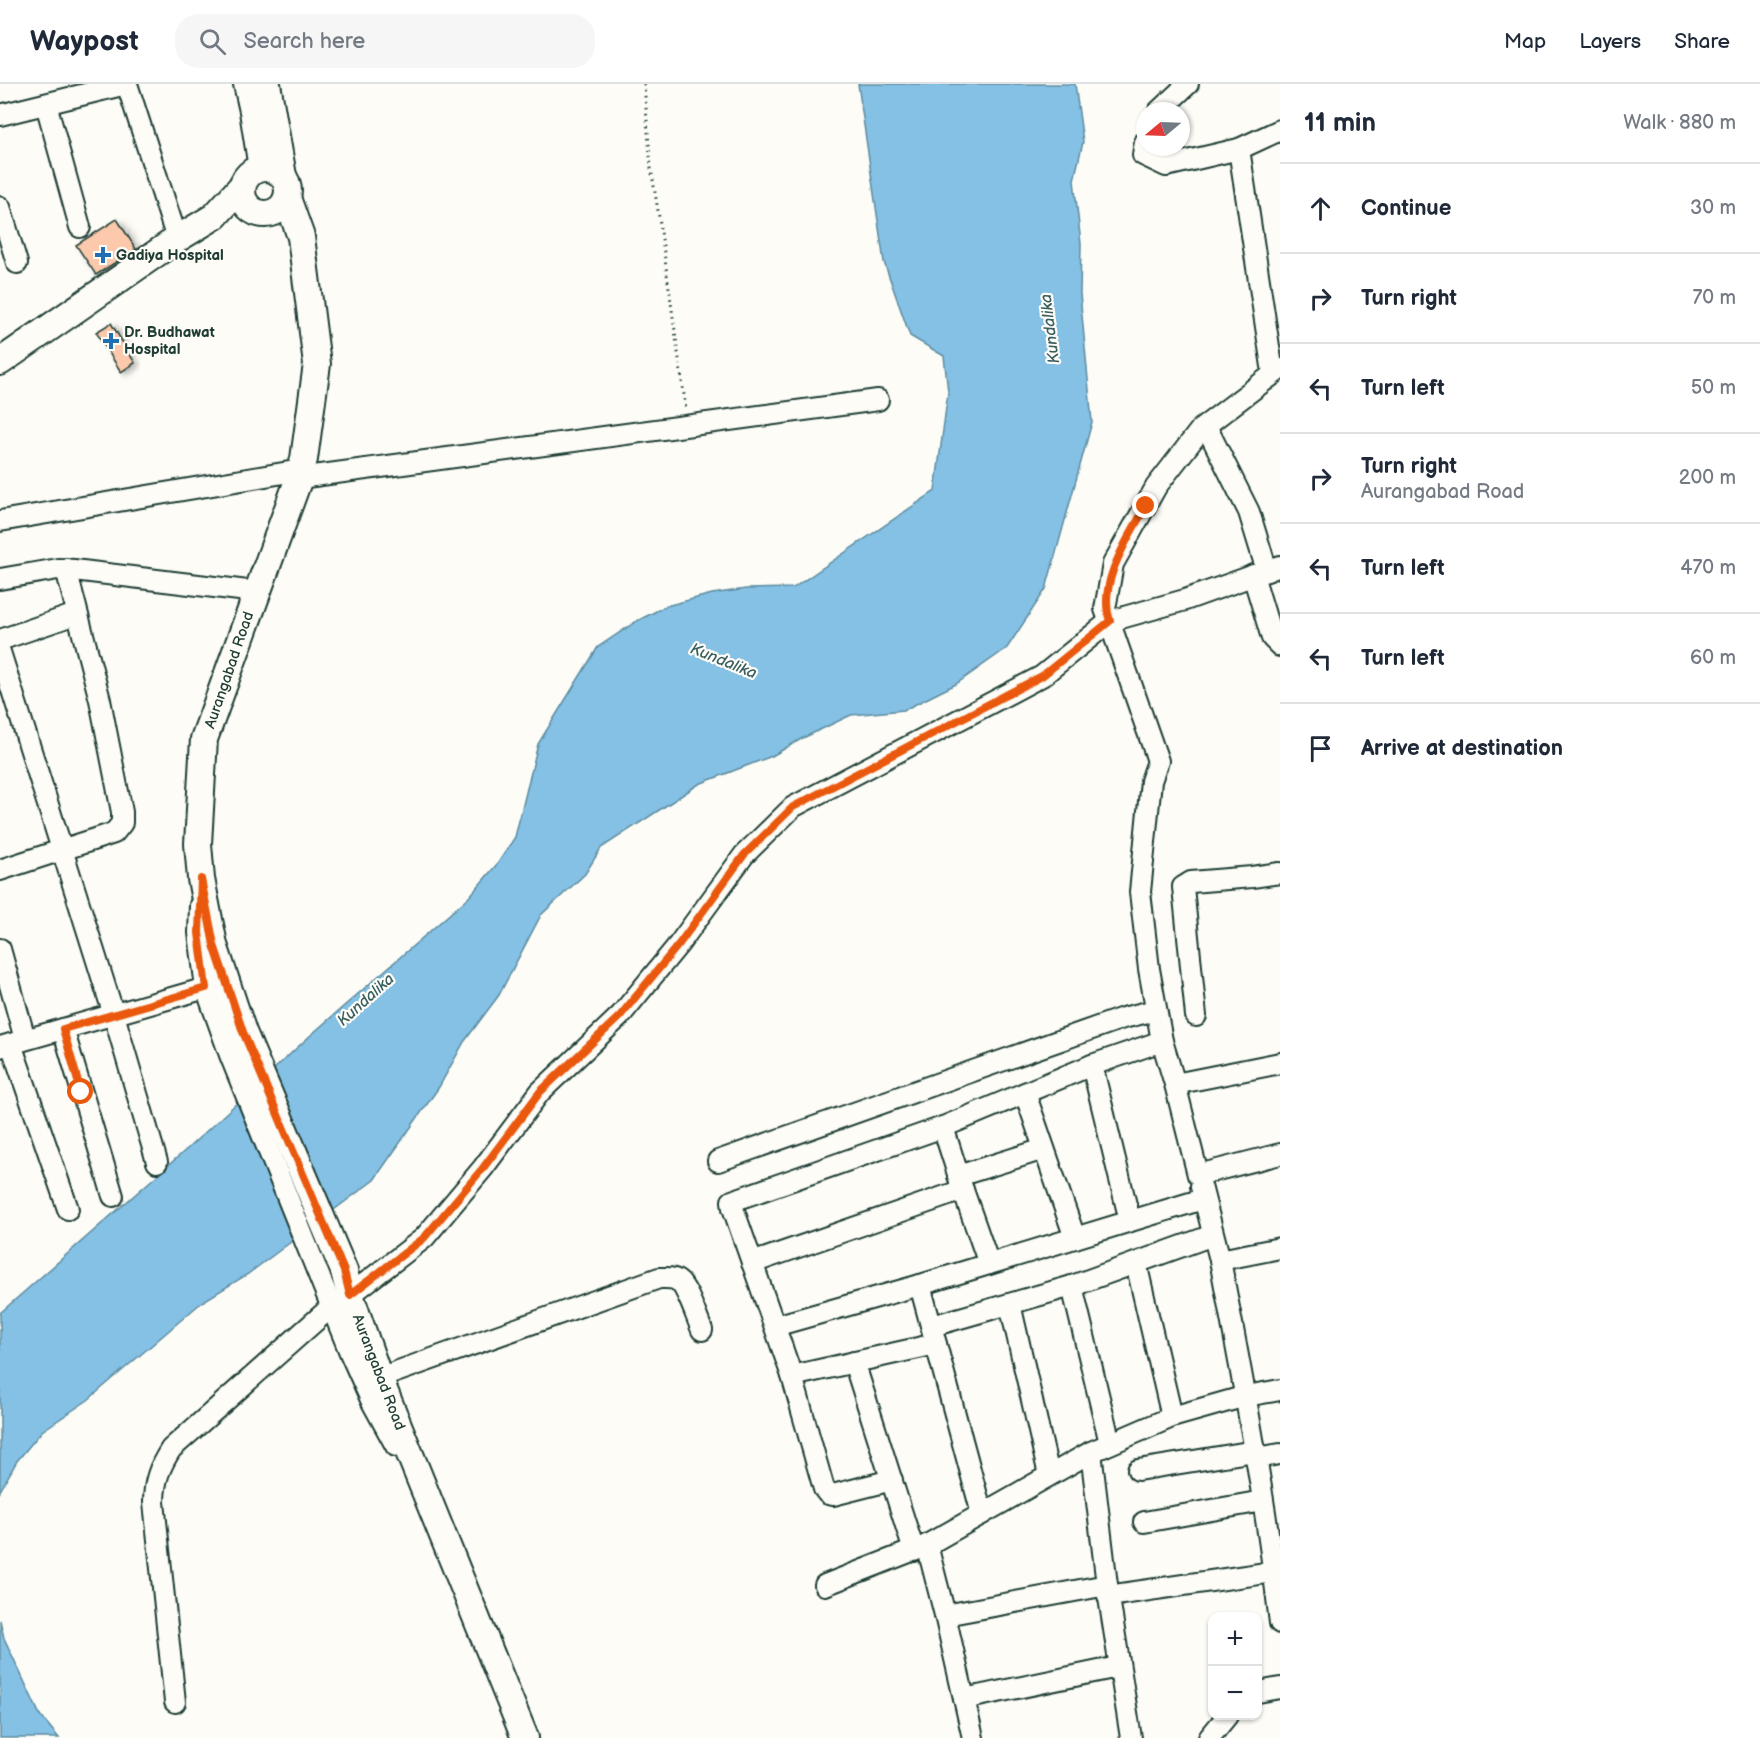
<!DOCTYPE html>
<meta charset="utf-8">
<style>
:root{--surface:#fff;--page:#f6f6f7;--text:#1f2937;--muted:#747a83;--line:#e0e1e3}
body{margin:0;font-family:"Balsamiq Sans",sans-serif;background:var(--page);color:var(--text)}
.controls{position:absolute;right:18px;bottom:18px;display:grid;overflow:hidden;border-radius:12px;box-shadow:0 2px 4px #0004}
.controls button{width:54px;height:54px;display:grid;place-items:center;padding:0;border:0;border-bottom:2px solid var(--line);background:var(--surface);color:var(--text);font:30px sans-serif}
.compass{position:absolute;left:1136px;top:18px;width:54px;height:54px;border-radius:50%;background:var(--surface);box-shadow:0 2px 4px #0004;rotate:251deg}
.stop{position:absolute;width:18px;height:18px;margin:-14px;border:4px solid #ea580c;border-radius:50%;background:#fff}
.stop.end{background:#ea580c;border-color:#fff;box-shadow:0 2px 6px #0008}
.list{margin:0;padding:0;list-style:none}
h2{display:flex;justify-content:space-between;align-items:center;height:78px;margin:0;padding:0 24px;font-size:26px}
h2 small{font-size:20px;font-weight:400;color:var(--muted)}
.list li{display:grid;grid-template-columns:39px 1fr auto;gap:18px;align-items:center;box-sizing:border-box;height:90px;padding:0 24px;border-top:2px solid var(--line)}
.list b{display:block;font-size:22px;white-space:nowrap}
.list p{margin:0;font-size:20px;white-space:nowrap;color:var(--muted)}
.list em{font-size:20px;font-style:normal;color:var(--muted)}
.icon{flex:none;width:33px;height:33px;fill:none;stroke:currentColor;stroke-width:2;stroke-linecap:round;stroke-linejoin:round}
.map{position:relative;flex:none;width:1280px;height:1654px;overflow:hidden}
header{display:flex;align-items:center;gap:36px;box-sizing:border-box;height:84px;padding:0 30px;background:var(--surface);border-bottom:2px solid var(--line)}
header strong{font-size:28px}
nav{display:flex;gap:33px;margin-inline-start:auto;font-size:21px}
.search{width:420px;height:54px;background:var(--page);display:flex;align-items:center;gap:15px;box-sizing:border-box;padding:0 21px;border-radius:24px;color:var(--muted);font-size:22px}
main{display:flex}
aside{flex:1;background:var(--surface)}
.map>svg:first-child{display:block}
.water{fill:#85c0e5;stroke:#5c8c9e;stroke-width:1.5}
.building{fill:#fcc9ac;stroke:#1f3d34;stroke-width:1.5;filter:url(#shadow)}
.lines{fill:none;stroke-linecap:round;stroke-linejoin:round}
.minor-casing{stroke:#1f3d34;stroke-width:24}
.major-casing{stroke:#1f3d34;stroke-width:30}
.path{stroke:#1f3d34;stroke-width:3;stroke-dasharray:1.5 4.5;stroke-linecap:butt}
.minor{stroke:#fdfcf7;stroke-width:20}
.major{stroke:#fdfcf7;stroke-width:26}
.route{stroke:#ea580c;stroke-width:8}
.poi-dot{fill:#1f6fb2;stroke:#fdfcf7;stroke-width:2}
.labels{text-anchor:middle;stroke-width:4.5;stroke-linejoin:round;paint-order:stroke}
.poi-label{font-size:15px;font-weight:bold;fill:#1f3d34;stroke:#fdfcf7;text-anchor:start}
.street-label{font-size:15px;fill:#1f3d34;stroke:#fdfcf7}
.water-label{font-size:16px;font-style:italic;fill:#385e60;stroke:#fdfcf7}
</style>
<header>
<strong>Waypost</strong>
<div class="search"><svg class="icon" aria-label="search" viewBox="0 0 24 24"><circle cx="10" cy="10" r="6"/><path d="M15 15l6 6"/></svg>Search here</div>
<nav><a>Map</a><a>Layers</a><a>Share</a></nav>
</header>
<main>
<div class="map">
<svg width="1280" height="1654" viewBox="0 0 1280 1654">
<defs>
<filter id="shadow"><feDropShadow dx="5" dy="3" stdDeviation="3" flood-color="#0004"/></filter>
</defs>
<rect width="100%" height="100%" fill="#fdfcf7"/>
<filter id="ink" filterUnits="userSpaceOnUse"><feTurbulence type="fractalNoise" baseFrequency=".0167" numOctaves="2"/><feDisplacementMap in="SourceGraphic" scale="12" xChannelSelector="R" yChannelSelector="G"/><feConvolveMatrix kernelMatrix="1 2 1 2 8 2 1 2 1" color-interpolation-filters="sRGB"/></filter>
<g filter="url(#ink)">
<g class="water">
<path d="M858,0H1075L1083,58L1074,96L1081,160L1080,210L1092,338L1046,505L1007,564L956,600L904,626L851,631L803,654L772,672L699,700L601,764L585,790L541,831L499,911L464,958L439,1003L374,1096L248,1190L202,1218L88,1316L42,1347L17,1377L0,1407V1229L188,1064L312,950L469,813L498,779L515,753L538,660L598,563L637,537L666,522L712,510L746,505L793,504L935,407L948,308L944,272L910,252L884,178Z"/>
<path d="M0,1536L4,1554L40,1631L59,1654H0Z"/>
</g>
<g class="building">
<path d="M117,135L136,165L96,191L76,161Z"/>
<path d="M111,239L135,279L121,288L96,248Z"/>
</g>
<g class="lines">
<g class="minor-casing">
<g id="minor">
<path d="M127,0L177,155"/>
<path d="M46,20L80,143"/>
<path d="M1159,27L1188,0"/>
<path d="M0,31L126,0"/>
<path d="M1145,58L1143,71L1166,82L1239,65L1280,46"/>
<path d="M1239,65L1273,289"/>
<path d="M0,123L17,179"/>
<path d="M1206,342L1249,428L1267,487"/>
<path d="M299,394L878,316"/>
<path d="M0,437L301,386"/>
<path d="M1253,491L1272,554L1280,562"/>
<path d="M0,495L58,485L74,486L256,508"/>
<path d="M0,556L76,530"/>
<path d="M0,568L114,931L157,1078"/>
<path d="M0,786L114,749L122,739V728L100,616L66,485"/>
<path d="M200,821L199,849L206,904L230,971L351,1271L372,1318L396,1362"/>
<path d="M0,865L25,955"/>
<path d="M1196,932L1183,803L1191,798L1252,793L1280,789"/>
<path d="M63,945L113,1112"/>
<path d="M11,960L68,1125"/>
<path d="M0,963L206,904"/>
<path d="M1280,979L1175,1000L1198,1091L1280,1070"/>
<path d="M1092,981L1130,1137"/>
<path d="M1175,1000L1162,957L1149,885L1140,808L1151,697L1158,677L1105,525L1113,480L1156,403L1201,345L1280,285"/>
<path d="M1025,1009L1075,1154"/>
<path d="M943,1043L963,1106L989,1180"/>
<path d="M718,1077L1123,934L1156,926"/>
<path d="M958,1092L1044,1065"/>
<path d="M1201,1102L1220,1176L1280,1164"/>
<path d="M1220,1176C1243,1297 1266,1418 1280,1539"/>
<path d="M752,1179L963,1106"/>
<path d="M1136,1179L1172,1333"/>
<path d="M920,1201L982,1430"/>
<path d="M1072,1202L1110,1359"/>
<path d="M350,1211L424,1154L483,1084L540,1008L620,932L679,860L744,771L793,723L1042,592L1110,537L1185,516L1280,482"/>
<path d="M1010,1220L1049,1391"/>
<path d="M775,1242L920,1201L1203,1115"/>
<path d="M932,1242L1072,1202L1213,1151"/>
<path d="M854,1278L914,1467"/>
<path d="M792,1292L936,1260"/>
<path d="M379,1294L659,1194C665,1194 673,1193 678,1197C687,1203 697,1235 702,1246"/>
<path d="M1091,1368L1107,1501L1131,1654"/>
<path d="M1256,1374L1280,1370"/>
<path d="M1138,1386L1255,1367"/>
<path d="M892,1396L833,1411L828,1410L824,1405L792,1292L733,1124L732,1117L943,1043L1092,981L1162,957"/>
<path d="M1144,1438L1263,1417"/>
<path d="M927,1461L945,1531L973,1654"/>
<path d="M825,1501L927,1461L1091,1368L1172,1333L1246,1312L1280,1306"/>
<path d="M1108,1512L1280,1487"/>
<path d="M945,1531L1107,1501"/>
<path d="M1258,1608L1280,1604"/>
<path d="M964,1615L1118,1583"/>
<path d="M175,1618L154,1418C154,1397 160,1382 171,1365L331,1223"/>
<path d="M1209,1654L1227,1632"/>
</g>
</g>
<g class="major-casing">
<g id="major">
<path d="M247,0L253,27L262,84"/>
<path d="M267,0L283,92"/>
<circle cx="265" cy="107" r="23"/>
<path d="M287,114L301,153L317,280L304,375L299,394L204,655L198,760L201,795L214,861L243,948L344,1187L350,1211L379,1294L525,1654"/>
<path d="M0,278L177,155L215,132L242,102"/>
</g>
</g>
<path class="path" d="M644,0L651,84L659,133L686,325"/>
<use href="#minor" class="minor"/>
<use href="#major" class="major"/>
</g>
</g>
<g class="lines" filter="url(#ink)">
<path class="route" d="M81,1008L63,945L206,904L199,849L201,795L214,861L243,948L344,1187L350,1211L424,1154L483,1084L540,1008L620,932L679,860L744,771L793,723L1042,592L1110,537C1097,499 1128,455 1146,422"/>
</g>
<g class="poi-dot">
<path d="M100 162h6v6h6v6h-6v6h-6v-6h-6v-6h6z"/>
<path d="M108 248h6v6h6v6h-6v6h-6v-6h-6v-6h6z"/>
</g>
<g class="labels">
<g class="poi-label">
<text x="116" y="176">Gadiya Hospital</text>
<text x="124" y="253">Dr. Budhawat<tspan x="124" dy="17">Hospital</tspan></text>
</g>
<g class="street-label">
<text transform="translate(229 586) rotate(-71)" y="5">Aurangabad Road</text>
<text transform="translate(379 1288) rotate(69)" y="5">Aurangabad Road</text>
</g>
<g class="water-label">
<text transform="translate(1049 245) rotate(-97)" y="6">Kundalika</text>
<text transform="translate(724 576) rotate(22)" y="6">Kundalika</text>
<text transform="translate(365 915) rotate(-42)" y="6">Kundalika</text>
</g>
</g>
</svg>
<div class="controls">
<button>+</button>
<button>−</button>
</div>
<svg class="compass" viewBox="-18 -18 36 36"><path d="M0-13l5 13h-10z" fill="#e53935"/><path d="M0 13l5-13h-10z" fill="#747a83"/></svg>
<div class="stop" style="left:81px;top:1008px"></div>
<div class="stop end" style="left:1146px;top:422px"></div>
</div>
<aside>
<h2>11 min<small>Walk · 880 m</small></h2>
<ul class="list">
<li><svg class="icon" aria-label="ahead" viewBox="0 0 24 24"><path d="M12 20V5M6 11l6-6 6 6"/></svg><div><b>Continue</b></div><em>30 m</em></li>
<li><svg class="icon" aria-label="right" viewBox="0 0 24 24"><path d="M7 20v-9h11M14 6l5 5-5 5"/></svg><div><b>Turn right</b></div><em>70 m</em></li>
<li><svg class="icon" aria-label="left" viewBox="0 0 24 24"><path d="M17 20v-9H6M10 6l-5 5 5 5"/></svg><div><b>Turn left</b></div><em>50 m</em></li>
<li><svg class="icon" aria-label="right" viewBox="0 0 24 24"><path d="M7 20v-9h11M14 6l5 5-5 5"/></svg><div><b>Turn right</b><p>Aurangabad Road</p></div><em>200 m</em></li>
<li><svg class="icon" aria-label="left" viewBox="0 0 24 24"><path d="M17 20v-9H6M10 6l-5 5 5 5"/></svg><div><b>Turn left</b></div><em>470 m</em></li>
<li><svg class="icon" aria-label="left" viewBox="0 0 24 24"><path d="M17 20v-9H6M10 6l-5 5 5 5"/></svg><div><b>Turn left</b></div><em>60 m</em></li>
<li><svg class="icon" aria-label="arrive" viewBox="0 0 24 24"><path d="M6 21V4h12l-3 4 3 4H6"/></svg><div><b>Arrive at destination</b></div></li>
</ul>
</aside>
</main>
